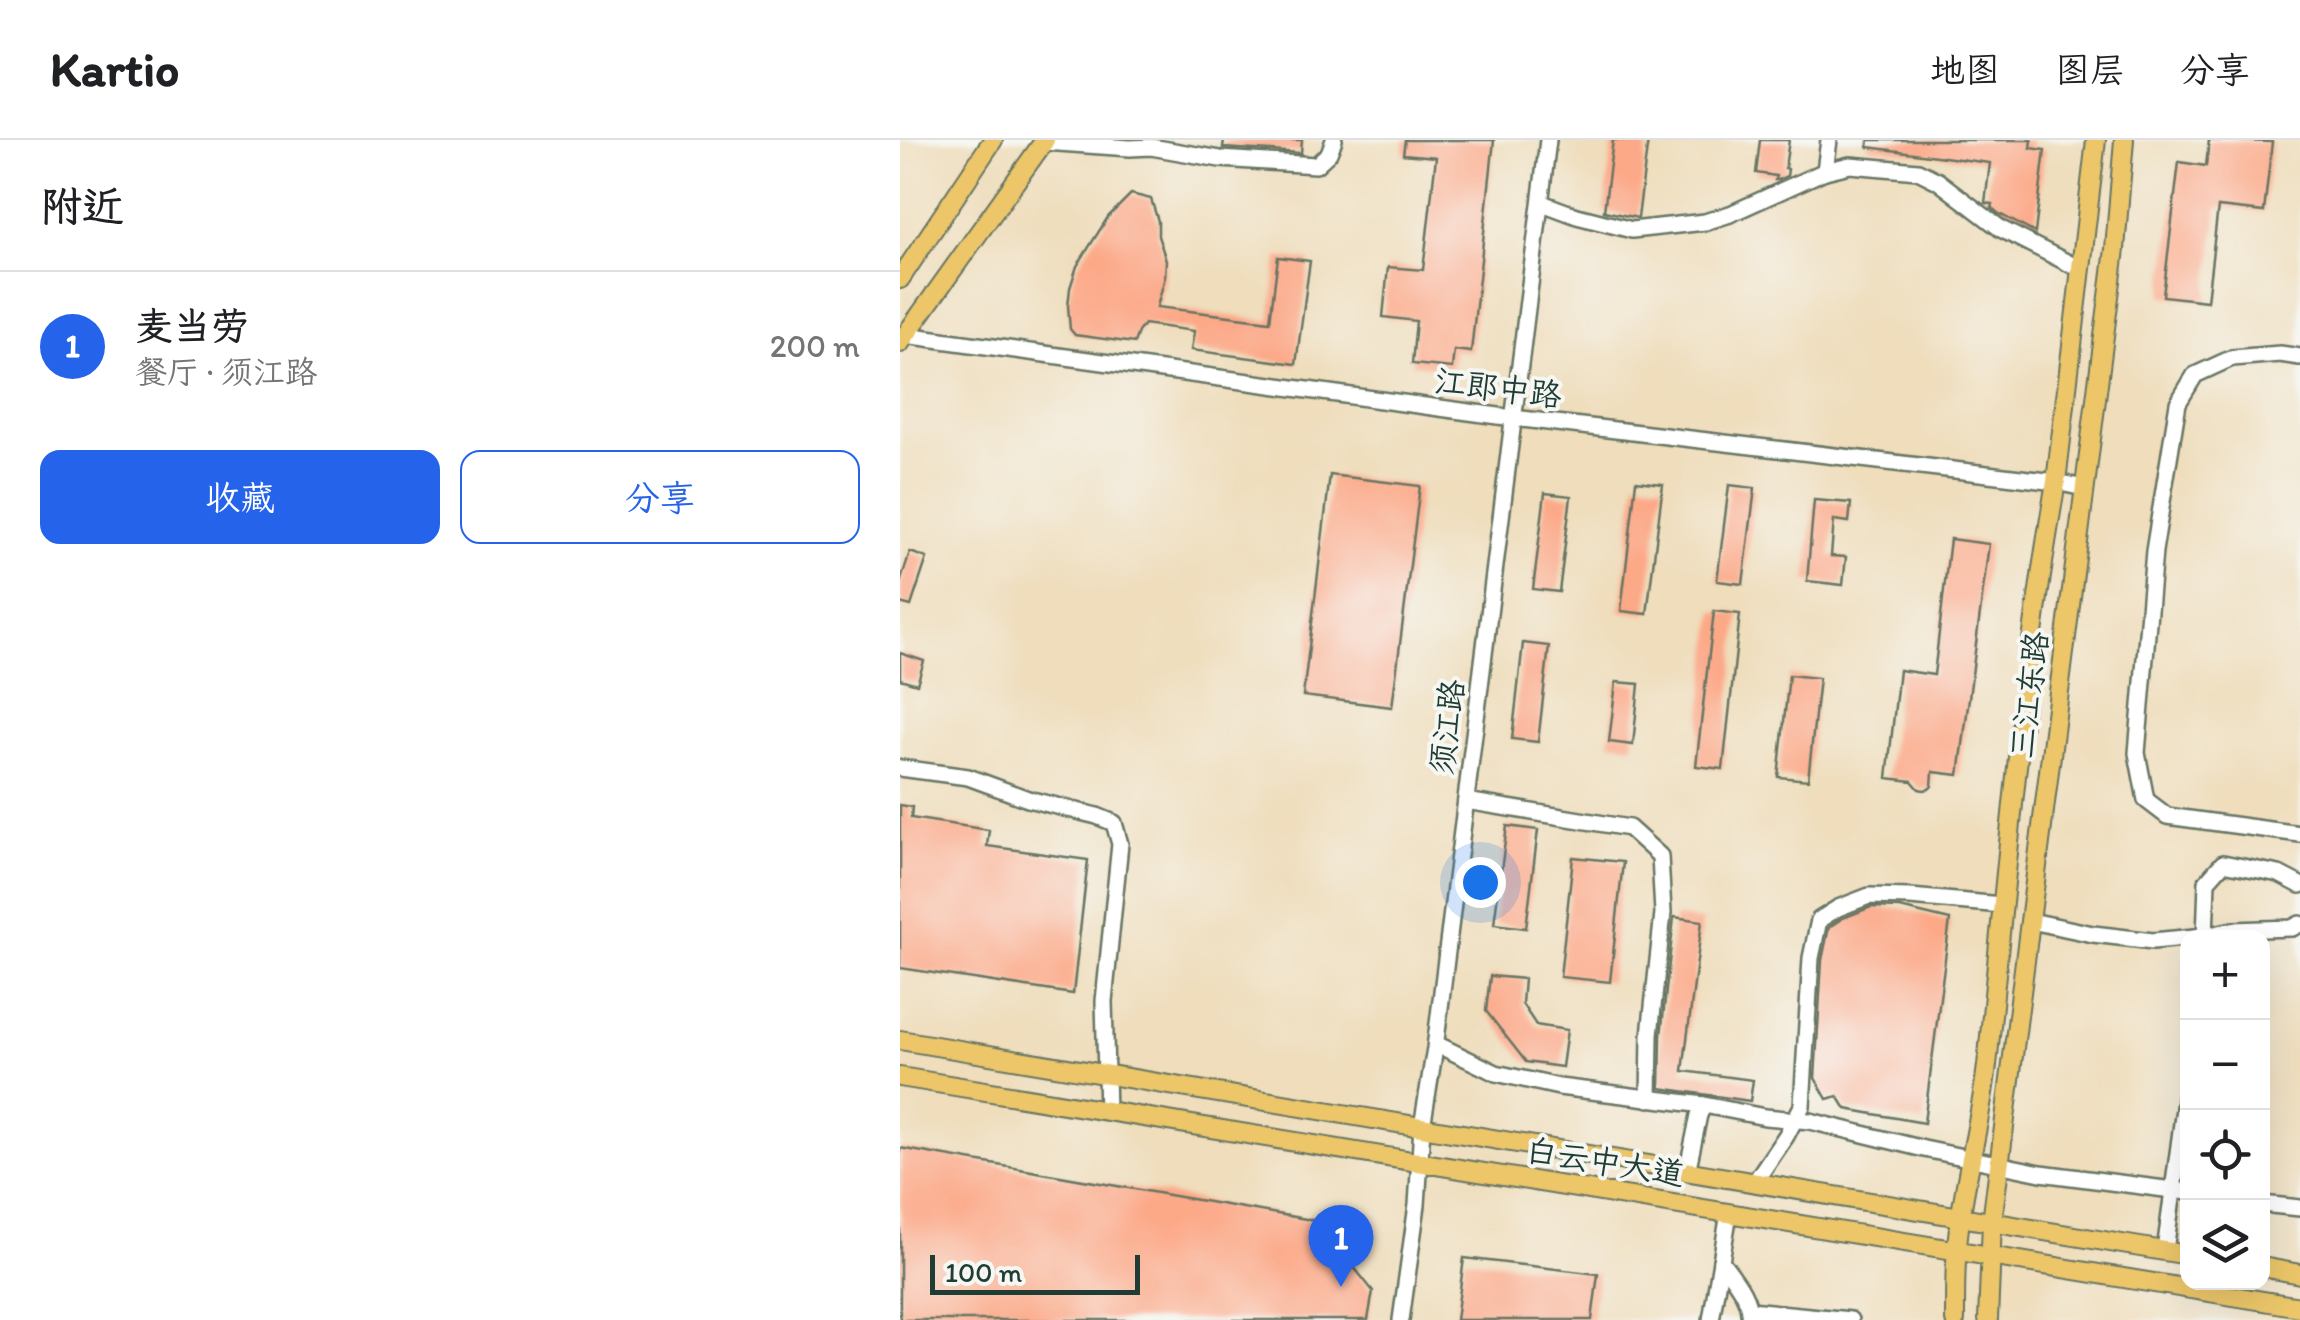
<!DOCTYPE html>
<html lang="zh">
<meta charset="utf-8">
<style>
:root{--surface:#fff;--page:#f2f2f2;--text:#202124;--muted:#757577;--line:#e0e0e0;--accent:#2563eb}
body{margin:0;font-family:Itim,"LXGW WenKai TC",sans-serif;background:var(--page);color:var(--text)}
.controls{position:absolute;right:30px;bottom:30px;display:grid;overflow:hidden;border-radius:20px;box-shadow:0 10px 40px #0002}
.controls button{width:90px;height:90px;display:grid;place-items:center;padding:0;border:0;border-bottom:2px solid var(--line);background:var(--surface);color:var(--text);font:50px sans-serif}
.scale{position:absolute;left:30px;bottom:25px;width:210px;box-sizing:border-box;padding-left:10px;border:5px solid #1f3d34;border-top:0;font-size:28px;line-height:35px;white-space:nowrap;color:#1f3d34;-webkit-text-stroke:8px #f6f6f2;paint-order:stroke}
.you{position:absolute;left:580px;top:742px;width:35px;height:35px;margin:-25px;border:8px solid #fff;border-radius:50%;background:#1a73e8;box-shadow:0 0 0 15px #1a73e833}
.badge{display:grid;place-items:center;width:65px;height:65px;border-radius:50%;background:var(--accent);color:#fff;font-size:32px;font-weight:700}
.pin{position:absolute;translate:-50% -82px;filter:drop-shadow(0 2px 5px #0008)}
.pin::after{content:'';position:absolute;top:52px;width:35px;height:30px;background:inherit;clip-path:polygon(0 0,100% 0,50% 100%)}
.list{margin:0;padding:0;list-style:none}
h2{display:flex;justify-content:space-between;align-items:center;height:130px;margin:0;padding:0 40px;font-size:42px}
h2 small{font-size:32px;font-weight:400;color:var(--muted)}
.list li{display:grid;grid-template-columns:65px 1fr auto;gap:30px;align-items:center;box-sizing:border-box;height:150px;padding:0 40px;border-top:2px solid var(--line)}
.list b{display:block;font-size:38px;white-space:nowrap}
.list p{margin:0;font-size:32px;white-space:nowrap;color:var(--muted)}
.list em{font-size:32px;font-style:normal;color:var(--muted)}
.actions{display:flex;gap:20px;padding:30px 40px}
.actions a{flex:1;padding:22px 0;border:2px solid var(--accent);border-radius:20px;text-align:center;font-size:35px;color:var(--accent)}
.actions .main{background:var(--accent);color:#fff}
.icon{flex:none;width:55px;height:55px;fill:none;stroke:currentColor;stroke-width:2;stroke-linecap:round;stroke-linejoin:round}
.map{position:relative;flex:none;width:1400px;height:1180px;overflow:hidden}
header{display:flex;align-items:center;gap:60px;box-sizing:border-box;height:140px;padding:0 50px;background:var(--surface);border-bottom:2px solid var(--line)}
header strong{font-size:48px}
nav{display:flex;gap:55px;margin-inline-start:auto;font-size:35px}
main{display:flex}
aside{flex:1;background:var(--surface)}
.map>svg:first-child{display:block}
.building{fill:#fca988}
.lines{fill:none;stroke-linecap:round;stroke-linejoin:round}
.minor-casing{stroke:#687563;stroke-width:20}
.major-casing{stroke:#687563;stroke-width:22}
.minor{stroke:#fff;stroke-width:15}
.major{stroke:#ecc669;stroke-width:18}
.labels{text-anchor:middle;stroke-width:8;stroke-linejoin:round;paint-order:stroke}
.street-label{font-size:32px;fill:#1f3d34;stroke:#f6f6f2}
</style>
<header>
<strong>Kartio</strong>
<nav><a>地图</a><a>图层</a><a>分享</a></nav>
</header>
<main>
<aside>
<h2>附近<small></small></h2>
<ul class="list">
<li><span class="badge">1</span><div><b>麦当劳</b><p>餐厅 · 须江路</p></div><em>200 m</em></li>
</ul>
<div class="actions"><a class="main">收藏</a><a>分享</a></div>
</aside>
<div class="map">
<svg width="1400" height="1180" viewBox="0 0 1400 1180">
<rect width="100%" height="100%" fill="#f6f6f2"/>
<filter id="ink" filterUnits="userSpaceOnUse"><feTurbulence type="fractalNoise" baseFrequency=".01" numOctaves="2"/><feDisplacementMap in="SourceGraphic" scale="20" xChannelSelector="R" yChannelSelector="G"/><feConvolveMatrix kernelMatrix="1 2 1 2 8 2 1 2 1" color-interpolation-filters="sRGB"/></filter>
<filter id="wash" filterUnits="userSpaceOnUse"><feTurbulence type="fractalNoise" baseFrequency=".0048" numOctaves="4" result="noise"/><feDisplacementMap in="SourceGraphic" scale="40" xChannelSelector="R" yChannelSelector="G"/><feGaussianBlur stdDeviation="2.25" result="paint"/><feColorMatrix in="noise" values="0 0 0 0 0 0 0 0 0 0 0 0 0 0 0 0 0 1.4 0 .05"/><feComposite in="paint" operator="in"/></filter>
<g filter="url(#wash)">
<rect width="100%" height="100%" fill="#efddbb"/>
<g id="blocks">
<g class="building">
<path d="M324,0H402L401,13L323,8Z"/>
<path d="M505,0H594L571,212L554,210L552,228L512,224L516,181L483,177L488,127L523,130L536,17L503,14Z"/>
<path d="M713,0H748L738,78L704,71Z"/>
<path d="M860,0H889L885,28L888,29L887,36L878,40H875L876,36L856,33Z"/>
<path d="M969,0H1132L1131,8L1145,10L1135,93L1098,73L1092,68L1093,64L1085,63L1090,23L968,7Z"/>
<path d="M1309,0L1372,2L1364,72L1318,67L1307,161L1263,156L1279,22L1306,26Z"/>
<path d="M231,54L251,59L258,81V96L266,120L265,137L257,167L370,181L378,117L410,121L396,224L291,210L294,191L244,184L238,192L234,203L175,195L170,189L168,166L170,148L177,126L208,77Z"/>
<path d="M430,335L520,346L492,567L403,556Z"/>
<path d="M736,341L763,344L747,474L721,471Z"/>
<path d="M829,345L855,348L843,444L817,441Z"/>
<path d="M645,353L671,356L659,452L633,449Z"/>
<path d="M914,360L951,363L949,382L934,380L931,416L946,417L943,445L907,441Z"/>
<path d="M1050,399L1089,404L1059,635L1033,632L1032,646L1029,649L1024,650L1019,649L1012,641L987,638L999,530L1034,535Z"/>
<path d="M10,412L27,418L11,466L0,463V443Z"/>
<path d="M814,471L840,474L823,629L796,626Z"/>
<path d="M623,503L649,506L638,602L612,599Z"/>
<path d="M0,513L24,521L17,544L0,539Z"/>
<path d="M889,535L919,538L908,640L878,637Z"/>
<path d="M716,542L739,544L733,605L709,602Z"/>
<path d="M0,665L12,667L11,678L89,690L87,706L188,720L173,854L0,828Z"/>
<path d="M607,686L638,690L626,788L594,784Z"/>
<path d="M673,717L723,722L710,842L660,837Z"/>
<path d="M971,767L1000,768L1050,780L1024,983L946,969L938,956L927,959L915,938L922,820L929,787L943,778Z"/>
<path d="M774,777L802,781L783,931L853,940L850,961L760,948L761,896Z"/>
<path d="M590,836L624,839L622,864L636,885L667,890L662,927L626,922L586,871Z"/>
<path d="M0,1008L417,1081L473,1151L468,1180H0Z"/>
<path d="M564,1118L698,1134L692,1180H556Z"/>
</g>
</g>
</g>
<g filter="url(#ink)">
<use href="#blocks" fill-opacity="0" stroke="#687563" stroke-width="2.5"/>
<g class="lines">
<g class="minor-casing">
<g id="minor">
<path d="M144,2L230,8L251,7L320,19L416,25L429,13L434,0"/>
<path d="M925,31L929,0"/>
<path d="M642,63L677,76L732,90L805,82L830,74L925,31L950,25L1018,31L1038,41L1101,89L1180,129"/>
<path d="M5,195L613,278L1156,342L1184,348"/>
<path d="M1400,217L1380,214L1332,218L1295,235L1278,263L1254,411L1237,613L1246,660L1267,676L1400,694"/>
<path d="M0,628L68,637L128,659L197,676L214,683L220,704L204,861L207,971"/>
<path d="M566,661L729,688L760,716L763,773L750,895L749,959"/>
<path d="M1131,781L1193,794L1253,801L1305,796L1333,790L1392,788L1400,784"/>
<path d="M1305,798L1307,741L1323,723L1379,734L1400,745"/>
<path d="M536,904L596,933L659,947L804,965L865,977L910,981L1024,1009L1141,1033L1288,1052"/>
<path d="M787,1032L799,975L804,965"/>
<path d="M854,1043L886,996L902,966L911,818L919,780L938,768L969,756L1010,757L1102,765"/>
<path d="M1362,1064L1400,1068"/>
<path d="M829,1073L821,1121C833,1137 852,1159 849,1180"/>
<path d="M1265,1111L1288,938"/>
<path d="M850,1170L950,1180"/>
<path d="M501,1180L517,1065L522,987L535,908L648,0"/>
<path d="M811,1180L821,1121"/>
</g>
</g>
<g class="major-casing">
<g id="major">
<path d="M0,139L93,0"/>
<path d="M0,203L145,0"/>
<path d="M0,900L1288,1115"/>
<path d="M0,937L1400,1167"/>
<path d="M1362,1127L1400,1134"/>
<path d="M1055,1180C1055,1144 1055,1109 1061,1074C1069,1021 1083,969 1088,916C1107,725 1123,532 1156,342L1196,0"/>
<path d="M1088,1180L1092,1082L1215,109L1224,0"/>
</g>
</g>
<use href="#minor" class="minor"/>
<use href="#major" class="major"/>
</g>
</g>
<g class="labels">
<g class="street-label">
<text transform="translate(598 248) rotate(7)" y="11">江郎中路</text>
<text transform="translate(1129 555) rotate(-83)" y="11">三江东路</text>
<text transform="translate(547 587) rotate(-83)" y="11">须江路</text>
<text transform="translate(705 1022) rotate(9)" y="11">白云中大道</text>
</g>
</g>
</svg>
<div class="controls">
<button>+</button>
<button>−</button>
<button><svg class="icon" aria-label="locate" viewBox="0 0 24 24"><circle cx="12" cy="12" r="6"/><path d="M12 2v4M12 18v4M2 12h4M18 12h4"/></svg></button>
<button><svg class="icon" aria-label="layers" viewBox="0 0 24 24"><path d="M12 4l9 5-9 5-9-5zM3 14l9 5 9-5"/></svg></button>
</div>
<div class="scale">100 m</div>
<div class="you"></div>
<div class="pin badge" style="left:441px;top:1147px">1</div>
</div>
</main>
